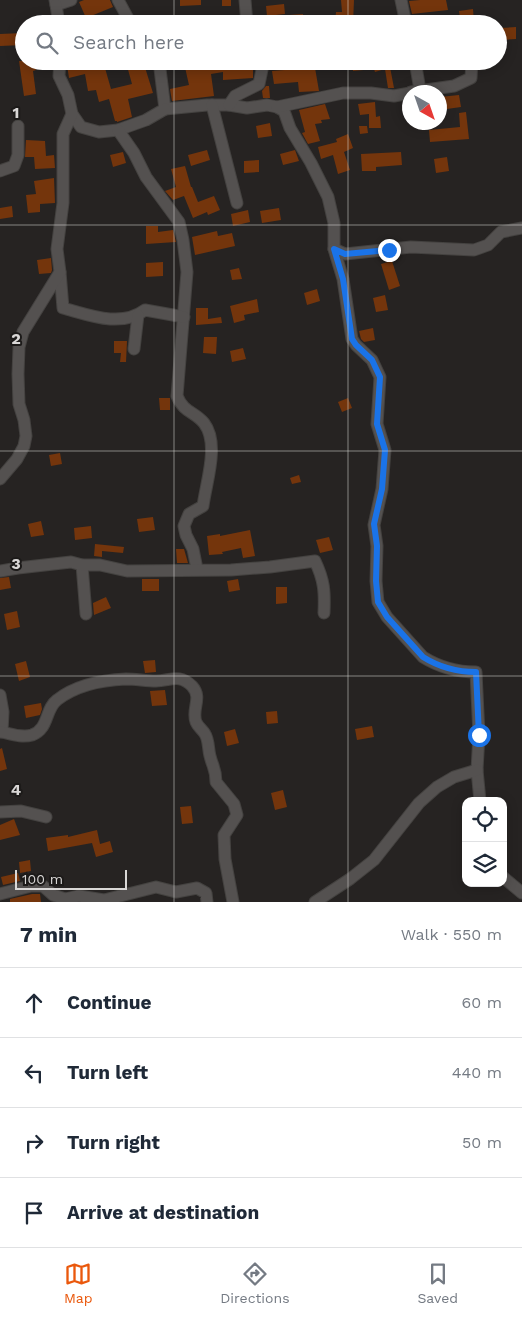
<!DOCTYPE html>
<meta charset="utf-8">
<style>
:root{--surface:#fff;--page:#f2f2f3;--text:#1f2937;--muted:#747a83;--line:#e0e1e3;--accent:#ea580c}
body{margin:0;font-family:"Work Sans",sans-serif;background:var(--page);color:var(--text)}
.controls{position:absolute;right:15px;bottom:15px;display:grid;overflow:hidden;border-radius:10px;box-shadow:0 2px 12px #0003}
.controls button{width:45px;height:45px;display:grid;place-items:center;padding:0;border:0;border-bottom:1px solid var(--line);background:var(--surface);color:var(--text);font:25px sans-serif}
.compass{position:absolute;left:402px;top:85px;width:45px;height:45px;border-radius:50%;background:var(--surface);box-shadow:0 2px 12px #0003;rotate:140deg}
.scale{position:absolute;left:15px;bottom:12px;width:112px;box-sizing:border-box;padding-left:5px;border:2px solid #d9d7d6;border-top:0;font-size:14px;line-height:18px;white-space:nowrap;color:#d9d7d6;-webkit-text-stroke:4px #1c1a19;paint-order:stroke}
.stop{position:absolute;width:15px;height:15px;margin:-11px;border:4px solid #1a73e8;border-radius:50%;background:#fff}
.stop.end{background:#1a73e8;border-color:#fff;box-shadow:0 1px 5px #0008}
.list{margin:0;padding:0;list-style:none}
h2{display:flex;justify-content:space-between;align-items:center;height:65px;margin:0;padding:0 20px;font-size:21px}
h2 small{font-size:16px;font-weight:400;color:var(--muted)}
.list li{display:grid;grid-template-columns:32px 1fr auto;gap:15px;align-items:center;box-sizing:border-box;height:70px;padding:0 20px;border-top:1px solid var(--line)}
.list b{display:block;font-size:19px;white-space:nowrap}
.list em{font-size:16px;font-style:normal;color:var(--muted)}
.icon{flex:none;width:28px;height:28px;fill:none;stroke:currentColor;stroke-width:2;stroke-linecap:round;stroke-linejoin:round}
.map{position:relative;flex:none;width:522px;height:902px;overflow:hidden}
.search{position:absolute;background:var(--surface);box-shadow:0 2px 12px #0003;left:15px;right:15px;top:15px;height:55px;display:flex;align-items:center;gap:12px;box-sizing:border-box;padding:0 18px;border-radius:28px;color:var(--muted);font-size:19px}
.sheet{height:345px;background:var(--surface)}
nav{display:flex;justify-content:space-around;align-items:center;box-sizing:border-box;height:70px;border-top:1px solid var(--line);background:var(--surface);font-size:14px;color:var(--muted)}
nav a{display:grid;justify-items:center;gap:2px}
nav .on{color:var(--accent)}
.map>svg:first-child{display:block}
.building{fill:#74350c}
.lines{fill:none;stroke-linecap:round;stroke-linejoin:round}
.minor-casing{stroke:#444240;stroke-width:13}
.minor{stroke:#545150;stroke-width:11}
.route{stroke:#1a73e8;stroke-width:6}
.grid{fill:none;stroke:#d9d7d6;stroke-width:1;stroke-opacity:0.55}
.grid-label{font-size:16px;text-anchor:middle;font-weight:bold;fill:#d9d7d6;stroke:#1c1a19;stroke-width:4;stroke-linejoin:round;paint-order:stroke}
</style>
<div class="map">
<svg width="522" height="902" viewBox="0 0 522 902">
<rect width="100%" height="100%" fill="#262322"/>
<g class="building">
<path d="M84,0H110L113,7L86,18L79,2Z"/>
<path d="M180,0H201V5L180,6Z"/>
<rect x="222" y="0" width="9" height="6"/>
<path d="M341,0H354L353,24H335L336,12H342Z"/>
<path d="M420,0H446L448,10L412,14L409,1Z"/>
<path d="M284,4L285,14L267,16L266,6Z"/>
<path d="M473,9L474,22L461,24L459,11Z"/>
<path d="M303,14V24H290L289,15Z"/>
<path d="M178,18V24H158V20Z"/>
<path d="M516,27V39L501,40L500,28Z"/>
<path d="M23,33L24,45L0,46V34Z"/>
<path d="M19,61H34L36,70L33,71L36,94L24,96Z"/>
<path d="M82,61H103L111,89L132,84L127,66L143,61L153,93L128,99L132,117L117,122V121H115L109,99L99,102L96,90L88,91L85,74L69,78L67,65Z"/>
<path d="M193,61H242V66L253,65V78L223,80V72L211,74L214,96L172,101L170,89L189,85L184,63Z"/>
<path d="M352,61H385L386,67H390L394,88H388L385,69L375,72L374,69L353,71Z"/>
<path d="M314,62L319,91L299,92L298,82L274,84L272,71L297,69V64Z"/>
<path d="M266,86H269L270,98H263L262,91Z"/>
<path d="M459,95L461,107L440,110V97Z"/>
<path d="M375,102L376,117L380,116L381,128H369V114L360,115L358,104Z"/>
<path d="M325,104L330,119L321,120L322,123L315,124L320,141L308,144L302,133L305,132L299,110Z"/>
<path d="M466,112L469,139L430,142L429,130L460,127L459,113Z"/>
<path d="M270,123L272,136L258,138L256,126Z"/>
<path d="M359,126H367L368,133L360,134Z"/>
<path d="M348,134L353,148L344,152L350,170L338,174L333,155L321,159L318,147L337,142L336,139Z"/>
<path d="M26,140L45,141L46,156L54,155L55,168L35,169L34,157H25Z"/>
<path d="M207,150L210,160L191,166L188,155Z"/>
<path d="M295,150L299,161L283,165L280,154Z"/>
<path d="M123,152L126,163L113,167L110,155Z"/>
<path d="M401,152L402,165L376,167V171H362L361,154Z"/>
<path d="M447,157L449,171L436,173L434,159Z"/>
<path d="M259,160V172L244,173V161Z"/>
<path d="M185,166L191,187H192L198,202L214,196L220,210L208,215L207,212L193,218L184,196L173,200L165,191L176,187L171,169Z"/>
<path d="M54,178L55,203L40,204V212L28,213L26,195L36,194L34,181Z"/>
<path d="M12,206L13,217L0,219V208Z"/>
<path d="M279,208L281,220L262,223L260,211Z"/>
<path d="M248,210L250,222L233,226L231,214Z"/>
<path d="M146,226H158V232L173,230L176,242L146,244Z"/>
<path d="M217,231L218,236L232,233L235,246L195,255L192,237Z"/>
<path d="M51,258L52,270L51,273L39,274L37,260Z"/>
<path d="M392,261L400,286L389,290L381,264Z"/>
<path d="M163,262V276L146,277V263Z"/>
<path d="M239,268L242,279L232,280L230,270Z"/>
<path d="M317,289L320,301L307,305L304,293Z"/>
<path d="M385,295L388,310L376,312L373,298Z"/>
<path d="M257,299L259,312L244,315L245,320L234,323L230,306Z"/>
<path d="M196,308H208V319L221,317L222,323L196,325Z"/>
<path d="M373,328L375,340L364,342L361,339L359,331Z"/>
<path d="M204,337H217L216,354L203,353Z"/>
<path d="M114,341H127L126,362H120L121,353H114Z"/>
<path d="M243,348L246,359L232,362L230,351Z"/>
<path d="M159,398H170V410H160Z"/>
<path d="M348,398L352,408L342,412L338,402Z"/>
<path d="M60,453L62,464L51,466L49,455Z"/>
<path d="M299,475L301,482L292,484L290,478Z"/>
<path d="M153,517L155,530L139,532L137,519Z"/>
<path d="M41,521L44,535L31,537L28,524Z"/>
<path d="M91,526L92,538L75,540L74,528Z"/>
<path d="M250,530L255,556L243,558L241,548L222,552L223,554L209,555L207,536L220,534V536Z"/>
<path d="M329,537L333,550L320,553L316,540Z"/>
<path d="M95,544L124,547L123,553L102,551V557L94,556Z"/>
<path d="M176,549H184L188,563H177Z"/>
<path d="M9,577L11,588L0,590V578Z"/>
<rect x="142" y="579" width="17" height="12"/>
<path d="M238,579L240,590L229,592L227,581Z"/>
<path d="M276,587H287V603L276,604Z"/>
<path d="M106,597L111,608L94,615L93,603Z"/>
<path d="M17,611L20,627L7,630L4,614Z"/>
<path d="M155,660L156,672L145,673L143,661Z"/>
<path d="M26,661L30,677L19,681L15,664Z"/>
<path d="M165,690L167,705L152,706L150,691Z"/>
<path d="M41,703L42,709L40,715L26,718L24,706Z"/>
<path d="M277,711L278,723L267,724L266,712Z"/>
<path d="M372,726L374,737L357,740L355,729Z"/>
<path d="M235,729L239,743L227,746L224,732Z"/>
<path d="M2,748L7,769L0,771V749Z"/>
<path d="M283,790L287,807L275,810L271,793Z"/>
<path d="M191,806L193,823L182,824L180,807Z"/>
<path d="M14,819L20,835L0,840V825Z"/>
<path d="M97,830L100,844L110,841L113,852L96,857L92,843L48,851L46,838L68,835V837Z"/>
<path d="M30,860L31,871L20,873L19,862Z"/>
<path d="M18,873L20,881L3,885L1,877Z"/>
<path d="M32,894H40L41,902H10V899Z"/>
</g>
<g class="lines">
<g class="minor-casing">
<g id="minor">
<path d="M55,0L56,5L71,0"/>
<path d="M118,0L131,24"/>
<path d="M245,0L247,24"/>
<path d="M401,0L406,24"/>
<path d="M56,5L59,24"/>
<path d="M159,61L165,109L207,105H229L247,108L267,105L277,107L284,111L290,128L311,163L328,197L334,223V249L343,279L352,339L356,345L372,360L380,377L377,424L385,450L382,489L374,525L377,546L376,581L378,602L387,617L423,657C439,667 458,672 476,672L479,735L477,770L480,801"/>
<path d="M415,61L420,90"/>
<path d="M411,92L454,86L471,78L472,61"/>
<path d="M212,105L237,203"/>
<path d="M229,105L235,96L259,84L263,65L260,61"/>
<path d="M277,107L343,93H371L394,96L410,93"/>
<path d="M72,114L81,127L99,132L118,130L146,120L165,109"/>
<path d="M118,130L134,153L146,177L179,222L183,240L187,272L177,396C184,413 194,411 204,423C220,444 206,482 203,506L189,514L184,526L186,535L193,549L197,569"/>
<path d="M0,171L14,166L18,155V126"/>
<path d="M334,249L345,254L411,247L474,250L488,245L501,232L522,228"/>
<path d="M60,272L63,308C89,315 121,328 145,310L184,317"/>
<path d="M134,349L138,315"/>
<path d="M0,479L17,459L24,446L26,436L24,420L19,404L18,374L19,347L23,332L60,272L57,249L63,203V134L72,114L68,95L59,76L60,61"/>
<path d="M82,565L86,614"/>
<path d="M0,571L18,568L71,562L82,565H100L127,571L231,570L270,567L315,561C324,580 325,591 324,613"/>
<path d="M0,695L3,712L2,732H0"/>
<path d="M2,732C11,734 22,738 32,735C49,729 45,709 57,700C76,685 102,680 126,679C136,679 146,681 156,681C170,681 179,673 192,686C203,698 191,709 196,722C198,727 203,730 205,734C209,740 208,749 210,756C213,768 216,769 216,782L234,804L237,815L224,835L225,859L233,902"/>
<path d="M0,812L21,811L46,817"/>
<path d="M503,877L522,893"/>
<path d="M0,894L31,886H43L53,895L65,899L79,896L104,900L156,887L176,892L197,888L206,893L207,902"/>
<path d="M315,902L350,879L374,860L419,803L437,787L454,777L477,770"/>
</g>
</g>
<use href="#minor" class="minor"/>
</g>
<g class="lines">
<path class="route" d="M389,250L345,254L334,249L343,279L352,339L356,345L372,360L380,377L377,424L385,450L382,489L374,524L377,546L376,581L378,602L387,617L423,657C439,667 458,672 476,672L479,735"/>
</g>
<path class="grid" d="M174,0V24M348,0V24M174,61V902M348,61V902M0,225H522M0,451H522M0,676H522"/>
<g class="grid-label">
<text x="16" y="118">1</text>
<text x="16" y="344">2</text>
<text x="16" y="569">3</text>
<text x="16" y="795">4</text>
</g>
</svg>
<div class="controls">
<button><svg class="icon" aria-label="locate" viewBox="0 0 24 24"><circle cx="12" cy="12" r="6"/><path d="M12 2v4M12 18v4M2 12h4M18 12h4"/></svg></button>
<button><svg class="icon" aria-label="layers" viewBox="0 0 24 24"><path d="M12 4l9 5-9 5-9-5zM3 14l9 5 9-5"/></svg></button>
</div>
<svg class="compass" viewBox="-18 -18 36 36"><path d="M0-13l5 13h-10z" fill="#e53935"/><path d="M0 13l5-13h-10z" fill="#747a83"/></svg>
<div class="scale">100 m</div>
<div class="stop" style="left:479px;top:735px"></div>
<div class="stop end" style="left:389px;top:250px"></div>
<div class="search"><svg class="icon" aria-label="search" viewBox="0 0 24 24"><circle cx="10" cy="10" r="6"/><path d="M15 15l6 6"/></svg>Search here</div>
</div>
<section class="sheet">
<h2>7 min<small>Walk · 550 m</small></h2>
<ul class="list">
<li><svg class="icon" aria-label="ahead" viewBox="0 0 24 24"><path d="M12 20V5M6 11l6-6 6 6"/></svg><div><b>Continue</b></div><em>60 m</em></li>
<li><svg class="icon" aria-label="left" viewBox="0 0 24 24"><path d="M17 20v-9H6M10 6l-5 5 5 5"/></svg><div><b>Turn left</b></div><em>440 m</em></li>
<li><svg class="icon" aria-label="right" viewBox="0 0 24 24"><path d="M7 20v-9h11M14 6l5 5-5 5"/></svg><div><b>Turn right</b></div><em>50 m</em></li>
<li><svg class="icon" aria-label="arrive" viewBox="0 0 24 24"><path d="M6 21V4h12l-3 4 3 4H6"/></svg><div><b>Arrive at destination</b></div></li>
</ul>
</section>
<nav>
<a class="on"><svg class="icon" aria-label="map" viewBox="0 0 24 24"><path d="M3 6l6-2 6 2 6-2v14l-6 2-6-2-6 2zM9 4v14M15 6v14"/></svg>Map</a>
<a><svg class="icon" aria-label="directions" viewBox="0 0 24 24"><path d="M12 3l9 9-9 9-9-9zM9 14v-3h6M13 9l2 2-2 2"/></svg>Directions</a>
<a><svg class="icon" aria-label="saved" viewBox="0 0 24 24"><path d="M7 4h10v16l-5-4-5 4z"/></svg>Saved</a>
</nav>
